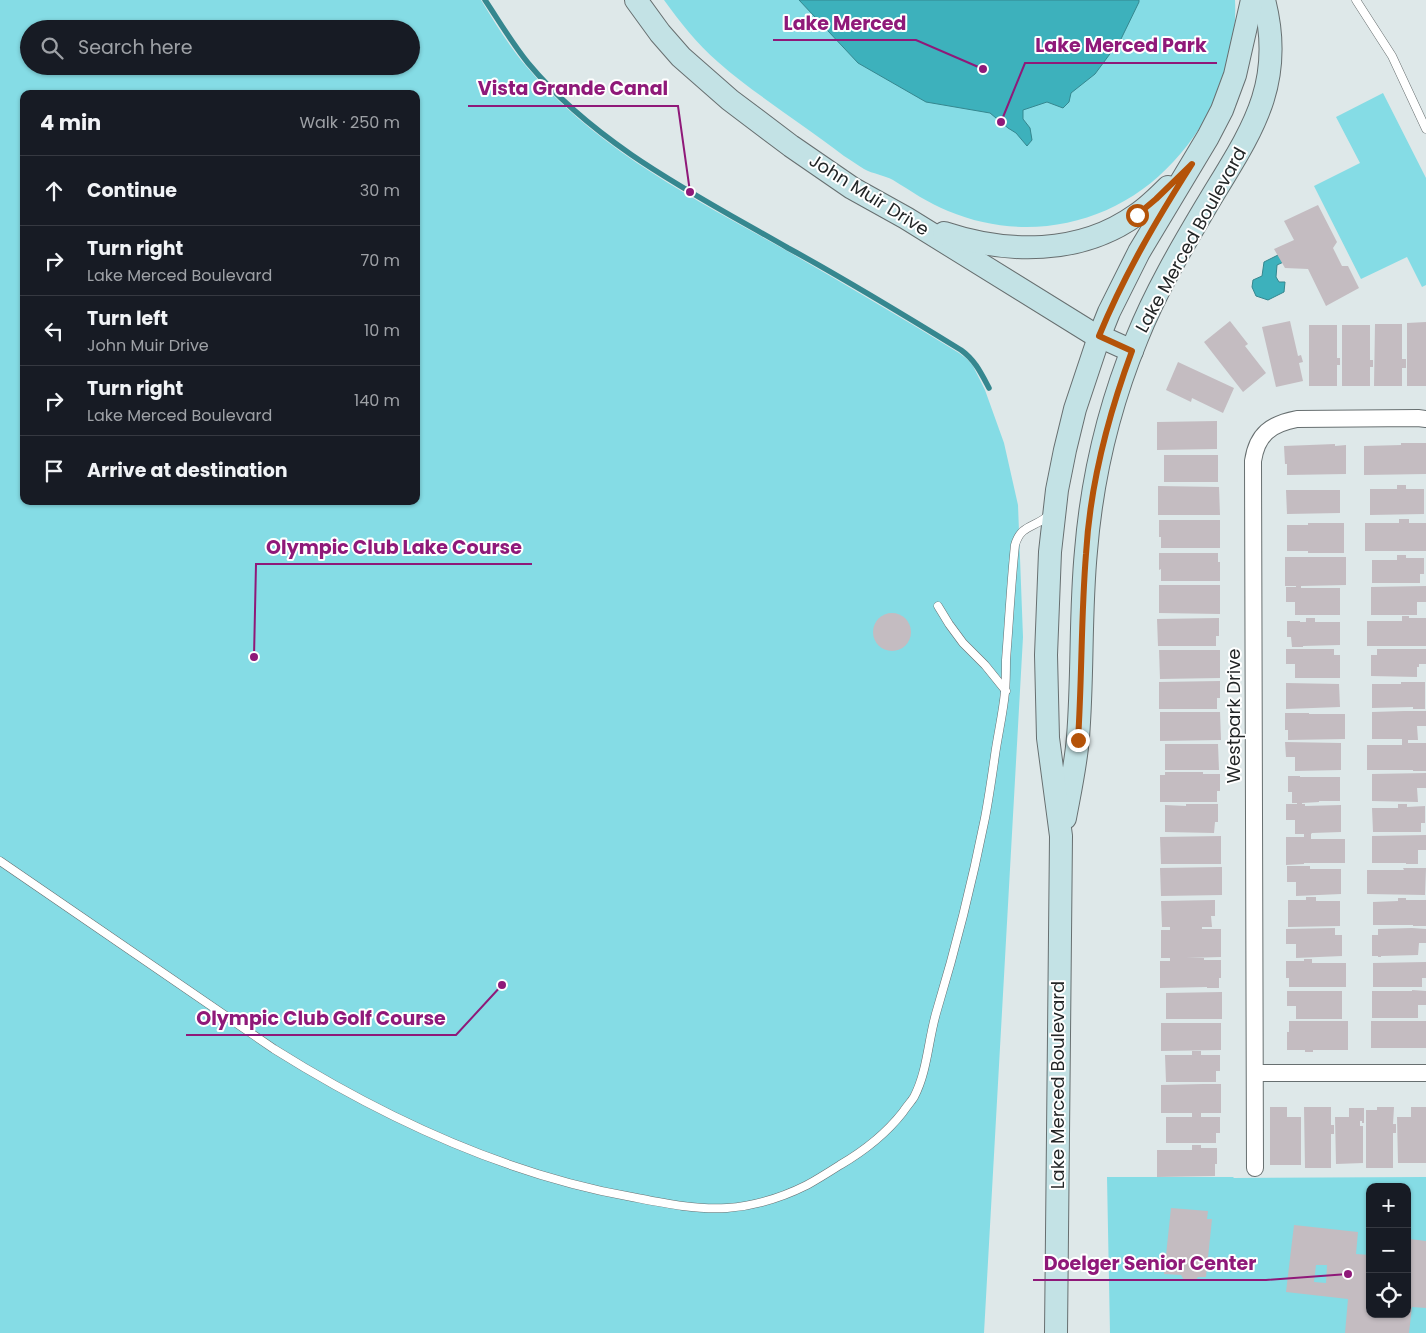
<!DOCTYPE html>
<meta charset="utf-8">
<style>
:root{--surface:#171b24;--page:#20242c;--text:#f1f3f6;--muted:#9ea1a6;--line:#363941}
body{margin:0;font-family:Poppins,sans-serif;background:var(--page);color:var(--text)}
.controls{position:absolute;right:15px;bottom:15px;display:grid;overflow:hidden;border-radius:10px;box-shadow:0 1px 4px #0004}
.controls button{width:45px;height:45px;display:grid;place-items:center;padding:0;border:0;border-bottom:1px solid var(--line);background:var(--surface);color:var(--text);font:25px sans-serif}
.stop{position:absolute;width:15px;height:15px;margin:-11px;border:4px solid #b45309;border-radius:50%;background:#fff}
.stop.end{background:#b45309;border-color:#fff;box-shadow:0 1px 5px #0008}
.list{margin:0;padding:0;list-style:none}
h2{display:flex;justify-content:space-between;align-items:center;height:65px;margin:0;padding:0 20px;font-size:21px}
h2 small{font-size:16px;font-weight:400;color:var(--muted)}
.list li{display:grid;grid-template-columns:32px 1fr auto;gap:15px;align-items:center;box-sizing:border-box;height:70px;padding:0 20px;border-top:1px solid var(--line)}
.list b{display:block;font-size:19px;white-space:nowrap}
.list p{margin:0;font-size:16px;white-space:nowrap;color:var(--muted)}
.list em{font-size:16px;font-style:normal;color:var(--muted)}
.icon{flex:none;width:28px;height:28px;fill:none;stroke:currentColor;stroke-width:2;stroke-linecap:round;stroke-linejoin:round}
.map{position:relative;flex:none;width:1426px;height:1333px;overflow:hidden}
.search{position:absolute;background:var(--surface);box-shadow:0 1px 4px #0004;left:20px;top:20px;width:400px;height:55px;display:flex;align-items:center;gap:12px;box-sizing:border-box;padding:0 18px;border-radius:28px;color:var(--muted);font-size:19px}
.panel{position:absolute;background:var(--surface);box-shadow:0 1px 4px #0004;left:20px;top:90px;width:400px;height:415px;border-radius:10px}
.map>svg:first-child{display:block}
.green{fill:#85dce5;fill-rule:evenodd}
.water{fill:#3db1bc;stroke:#35878f}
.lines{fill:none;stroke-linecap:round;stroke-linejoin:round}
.stream{stroke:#35878f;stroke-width:5.5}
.building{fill:#c4bcc1;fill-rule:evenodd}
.lane-casing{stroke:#676f70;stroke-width:9}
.street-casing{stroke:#676f70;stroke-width:18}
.secondary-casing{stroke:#676f70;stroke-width:24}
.lane{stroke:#fff;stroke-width:8}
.street{stroke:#fff;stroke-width:16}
.secondary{stroke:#c3e2e5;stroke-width:22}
.route{stroke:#b45309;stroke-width:6}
.labels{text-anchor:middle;stroke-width:4;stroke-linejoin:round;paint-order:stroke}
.street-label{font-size:18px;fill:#232627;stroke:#fff}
.leader{fill:none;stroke:#8f1979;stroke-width:2}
.callout-dot{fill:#8f1979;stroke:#fff;stroke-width:2}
.callout-label{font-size:19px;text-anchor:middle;font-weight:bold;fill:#8f1979;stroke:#fff;stroke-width:4;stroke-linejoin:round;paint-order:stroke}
</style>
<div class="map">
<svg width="1426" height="1333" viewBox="0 0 1426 1333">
<rect width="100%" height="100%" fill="#dee8e9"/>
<g class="green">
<path d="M0,0H481C495,23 509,46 526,66C594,147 689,196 780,247C840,281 900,317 959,353L967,359L973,366L985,390L1004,443L1018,505L1023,637L984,1333H0ZM29,29H411V66H29ZM24,94H416V501H24Z"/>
<path d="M664,0H1235C1238,59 1214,118 1174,161C1116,225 1027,244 948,211C928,203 911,191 893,180C884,175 873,174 864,169C857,165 851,160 844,156C831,146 817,136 803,126C774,105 744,85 718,62C697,44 680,22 664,0Z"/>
<path d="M1383,93L1426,178V285L1422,287L1407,257L1361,279L1314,186L1360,163L1336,117Z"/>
<path d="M1107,1177H1234L1233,1178L1426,1177V1333H1110ZM1370,1187H1407V1314H1370Z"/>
</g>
<g class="water">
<path d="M799,0H1139V2L1121,39L1095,74L1071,93L1069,102L1063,108L1047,102L1023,110V119L1030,128L1032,140L1027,146L1016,133L1008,128L990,113L926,102L858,63Z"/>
<path d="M1286,251L1290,259L1277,265L1276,277L1279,282H1285L1284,292L1268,300L1256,296L1252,287L1253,280L1262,276L1264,262Z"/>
</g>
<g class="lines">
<path class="stream" d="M485,0C499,21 512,43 528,63C597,146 696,195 788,248C847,280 904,315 961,350C975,360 981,373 989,388"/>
</g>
<g class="building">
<path d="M1318,205L1337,242L1333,248L1342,266H1348L1359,288L1326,306L1308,269L1285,268L1274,249L1294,240L1284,221Z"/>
<path d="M1230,321L1248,344L1245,346L1266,373L1243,392L1204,342Z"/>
<path d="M1290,321L1298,356L1301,355L1303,362L1299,363L1303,381L1276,387L1262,327Z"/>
<path d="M1426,322V386H1407V323Z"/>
<path d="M1375,324H1402V359H1406V368H1402V386H1374Z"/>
<path d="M1309,325H1337V358H1340V365H1337V386H1309Z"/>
<path d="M1342,325H1370V360H1373V367H1370V386H1342Z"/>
<path d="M1178,362L1234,388L1223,413L1192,398L1191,402L1166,390Z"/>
<path d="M1217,421V449L1157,450V422Z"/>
<path d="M1401,443H1426V474L1364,475V446L1401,445Z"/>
<path d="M1335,444V446L1346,445V474L1287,475V464H1285L1284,446Z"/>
<rect x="1164" y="455" width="54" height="27"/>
<path d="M1397,485H1406V489H1424V514L1370,515V489H1397Z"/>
<path d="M1158,486L1219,487L1220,515H1158Z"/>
<path d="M1286,490H1340V513L1287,514Z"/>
<path d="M1399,519H1409V523H1426V551H1365V523H1399Z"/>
<path d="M1159,520H1220V548H1161V537H1159Z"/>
<path d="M1308,523H1344V553H1308V551H1287V525H1308Z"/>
<path d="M1159,553H1218V562H1220V581H1161V569L1159,570Z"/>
<path d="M1397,555H1406V558H1424V574H1420V583H1372V560H1397Z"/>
<path d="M1285,557H1346V585L1301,586V588H1340V615H1295V602H1286V587H1296V586H1285Z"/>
<path d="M1159,585H1220V614L1159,613Z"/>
<path d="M1426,586V602H1417V615H1371V587Z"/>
<circle cx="892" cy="632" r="19"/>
<path d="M1402,616H1409V618H1426V646H1367V621H1402Z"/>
<path d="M1219,618V636H1216V646H1158L1157,619Z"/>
<path d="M1306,618H1315V622H1340V645L1303,646V647H1292L1291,637H1287V621H1300V622H1306Z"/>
<path d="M1286,649H1334V655H1340V678H1295V664H1286Z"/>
<path d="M1377,649H1426V664H1419V667H1417V677L1371,676V655H1377Z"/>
<path d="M1159,650H1220V678L1160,679Z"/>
<path d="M1220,681V698H1217V709H1159V682Z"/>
<path d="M1401,682H1425V709H1413V707L1372,708V684H1401Z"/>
<path d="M1286,683L1339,684L1340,707L1286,709Z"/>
<path d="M1404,711H1426V726H1417L1418,740H1408V743H1426V771H1413V770H1367V745H1402V739H1372V712Z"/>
<path d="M1160,712H1220L1221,740L1160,741Z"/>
<path d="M1285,713H1309V714H1345V739L1288,740V730H1285Z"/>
<path d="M1285,742L1341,743V770L1295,771V757H1286Z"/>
<path d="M1165,744H1218L1219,770H1165Z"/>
<path d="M1165,772H1203V774H1220V791H1217V802H1160V775H1165Z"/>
<path d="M1426,773V788H1417L1418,802L1372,801V774Z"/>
<path d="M1288,776H1300V777H1340V801H1319V802L1302,803V804H1305V806L1341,805V832L1312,833L1311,834V839H1345V863H1304V864L1286,865V837H1304V834H1295V820H1286V804H1297V803H1292V792H1288Z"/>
<path d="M1186,804H1218V822H1215L1214,833L1165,832V805L1186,806Z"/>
<path d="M1398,804H1407V807L1425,806V823H1421V832H1373L1372,808H1398Z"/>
<path d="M1426,835V850H1418V864H1406V863H1372V836Z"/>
<path d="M1221,836V864H1161L1160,837Z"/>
<path d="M1287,866H1310V869H1341V894L1296,896V882H1287Z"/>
<path d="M1222,867V895L1161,896L1160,868Z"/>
<path d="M1403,868H1426L1425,895L1367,894V870H1404Z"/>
<path d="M1306,897H1316V901H1340V926L1288,927V900H1306Z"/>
<path d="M1398,898H1406V900H1426V926H1413V925H1373V902L1398,901Z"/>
<path d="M1215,900V916H1211L1212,927H1202V929H1221V957L1186,958H1204V960H1221V978H1219V988H1207V987L1160,988V961H1170V958H1161V930H1170V927H1162L1161,901Z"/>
<path d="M1335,928V935H1342V956L1296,958V944H1286V929Z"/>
<path d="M1412,928L1426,929V943H1419L1418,955L1381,956V957H1378V956H1372V935H1378V929Z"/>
<path d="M1304,959H1312V963H1346V987H1289V978H1286V961H1304Z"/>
<path d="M1426,962V978H1422V987H1373V963Z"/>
<path d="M1412,990L1426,991V1005H1418V1018H1372V991H1412Z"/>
<path d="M1287,991H1342V1019H1296V1006H1287Z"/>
<path d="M1222,992V1019H1166V993Z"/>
<path d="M1289,1021H1348V1050H1313V1052H1305V1050H1287V1032H1289Z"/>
<rect x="1371" y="1021" width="55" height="27"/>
<path d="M1161,1023H1221V1050L1161,1051Z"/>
<path d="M1192,1051H1201V1055H1220V1071H1216V1082H1166L1165,1055H1192Z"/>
<path d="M1203,1084H1221V1113H1201V1117H1220V1133H1216V1143H1166V1117H1192V1113H1161V1085Z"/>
<path d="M1270,1107H1287V1117H1301V1165H1270Z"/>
<path d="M1304,1107H1331V1125H1334V1134H1331V1168H1305Z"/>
<path d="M1377,1107H1394L1393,1124H1396V1133H1393V1168H1366V1110H1377Z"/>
<path d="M1411,1107H1426V1163H1398L1397,1117H1411Z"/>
<path d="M1349,1108H1364V1123H1362V1121H1360V1126H1363V1163L1336,1164L1335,1117H1349Z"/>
<path d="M1192,1145H1201V1148H1217V1164H1215V1176L1157,1177V1150H1192Z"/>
<path d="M1171,1208L1208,1211L1207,1219H1212L1206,1277H1198L1195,1281L1184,1280L1181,1275L1164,1274Z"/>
<path d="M1294,1225L1358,1232L1356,1254L1370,1255V1314H1407V1264L1410,1239L1426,1241V1308L1412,1307L1409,1333H1345L1348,1299L1286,1292ZM1316,1265H1327L1326,1283L1314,1282Z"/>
</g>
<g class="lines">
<g class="lane-casing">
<g id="lane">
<path d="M1356,0L1392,56L1426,129"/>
<path d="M938,606L949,624L963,643L985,665L1006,691"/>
<path d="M0,861L274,1049C384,1118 503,1174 632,1197C663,1203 696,1210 727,1208C754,1206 783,1197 807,1185C818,1179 829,1172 840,1165C864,1151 885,1135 903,1112C906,1107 911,1102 914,1097C928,1070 928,1039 937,1010C956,947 972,883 985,818C989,797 992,776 995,755C998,734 1003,713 1005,692C1006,681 1006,671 1006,660C1009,622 1011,583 1015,545C1021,524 1035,528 1049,515"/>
</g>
</g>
<g class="street-casing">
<g id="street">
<path d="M1255,1073H1426"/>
<path d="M1255,1168L1253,461C1257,434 1271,424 1297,419L1418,418L1426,419"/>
</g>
</g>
<g class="secondary-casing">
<g id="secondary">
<path d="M636,0L660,33L681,57L730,100L791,146L852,188L906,218L1090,332L1132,351"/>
<path d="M944,233C1007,254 1080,255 1136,215C1148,207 1158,197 1168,187"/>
<path d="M1065,818C1070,791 1076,764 1078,737C1083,675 1080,613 1086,551C1092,478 1109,406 1137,338C1155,293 1180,250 1205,208C1247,137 1287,88 1264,0"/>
<path d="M1056,1333L1061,836L1048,738L1046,655L1050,552L1057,490L1065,450L1075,409L1099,337L1109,312L1139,252L1208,137L1222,110L1235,75L1252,0"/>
</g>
</g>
<use href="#lane" class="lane"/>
<use href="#street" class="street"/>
<use href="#secondary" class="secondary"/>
</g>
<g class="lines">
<path class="route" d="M1078,740C1082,678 1081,616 1086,554C1090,485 1108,416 1132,351L1099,336C1124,275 1157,219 1192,164L1156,199L1137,215"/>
</g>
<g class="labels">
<g class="street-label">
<text transform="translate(869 195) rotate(32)" y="6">John Muir Drive</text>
<text transform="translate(1191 240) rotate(-61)" y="6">Lake Merced Boulevard</text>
<text transform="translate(1234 716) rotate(-90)" y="6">Westpark Drive</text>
<text transform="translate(1058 1085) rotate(-90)" y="6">Lake Merced Boulevard</text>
</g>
</g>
<path class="leader" d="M983 69L916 40H773M1001 122L1025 63H1217M690 192L678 106H468M254 657L256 564H532M502 985L456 1035H186M1348 1274L1266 1280H1033"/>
<g class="callout-dot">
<circle cx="983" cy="69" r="5"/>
<circle cx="1001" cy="122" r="5"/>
<circle cx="690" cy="192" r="5"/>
<circle cx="254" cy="657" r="5"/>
<circle cx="502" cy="985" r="5"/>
<circle cx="1348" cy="1274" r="5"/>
</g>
<g class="callout-label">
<text x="845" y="30">Lake Merced</text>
<text x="1121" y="52">Lake Merced Park</text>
<text x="573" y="95">Vista Grande Canal</text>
<text x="394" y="554">Olympic Club Lake Course</text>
<text x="321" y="1025">Olympic Club Golf Course</text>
<text x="1150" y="1270">Doelger Senior Center</text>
</g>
</svg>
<div class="controls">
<button>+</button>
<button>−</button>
<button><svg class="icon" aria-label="locate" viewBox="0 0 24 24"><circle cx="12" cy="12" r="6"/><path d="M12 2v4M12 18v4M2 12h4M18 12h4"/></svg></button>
</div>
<div class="stop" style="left:1137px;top:215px"></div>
<div class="stop end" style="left:1078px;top:740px"></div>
<div class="search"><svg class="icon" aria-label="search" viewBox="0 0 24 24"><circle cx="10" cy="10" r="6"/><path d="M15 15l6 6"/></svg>Search here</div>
<section class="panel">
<h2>4 min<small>Walk · 250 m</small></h2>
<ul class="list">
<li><svg class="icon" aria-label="ahead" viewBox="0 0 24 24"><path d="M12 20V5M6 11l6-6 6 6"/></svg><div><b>Continue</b></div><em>30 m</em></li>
<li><svg class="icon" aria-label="right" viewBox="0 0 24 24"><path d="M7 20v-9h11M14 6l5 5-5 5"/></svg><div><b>Turn right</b><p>Lake Merced Boulevard</p></div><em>70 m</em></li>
<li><svg class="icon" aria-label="left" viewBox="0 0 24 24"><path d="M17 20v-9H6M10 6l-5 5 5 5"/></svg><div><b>Turn left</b><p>John Muir Drive</p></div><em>10 m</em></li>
<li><svg class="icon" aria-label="right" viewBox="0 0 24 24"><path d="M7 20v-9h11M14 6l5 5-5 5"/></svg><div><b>Turn right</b><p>Lake Merced Boulevard</p></div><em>140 m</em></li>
<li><svg class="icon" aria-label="arrive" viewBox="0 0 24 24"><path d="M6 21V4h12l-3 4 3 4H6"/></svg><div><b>Arrive at destination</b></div></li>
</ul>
</section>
</div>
